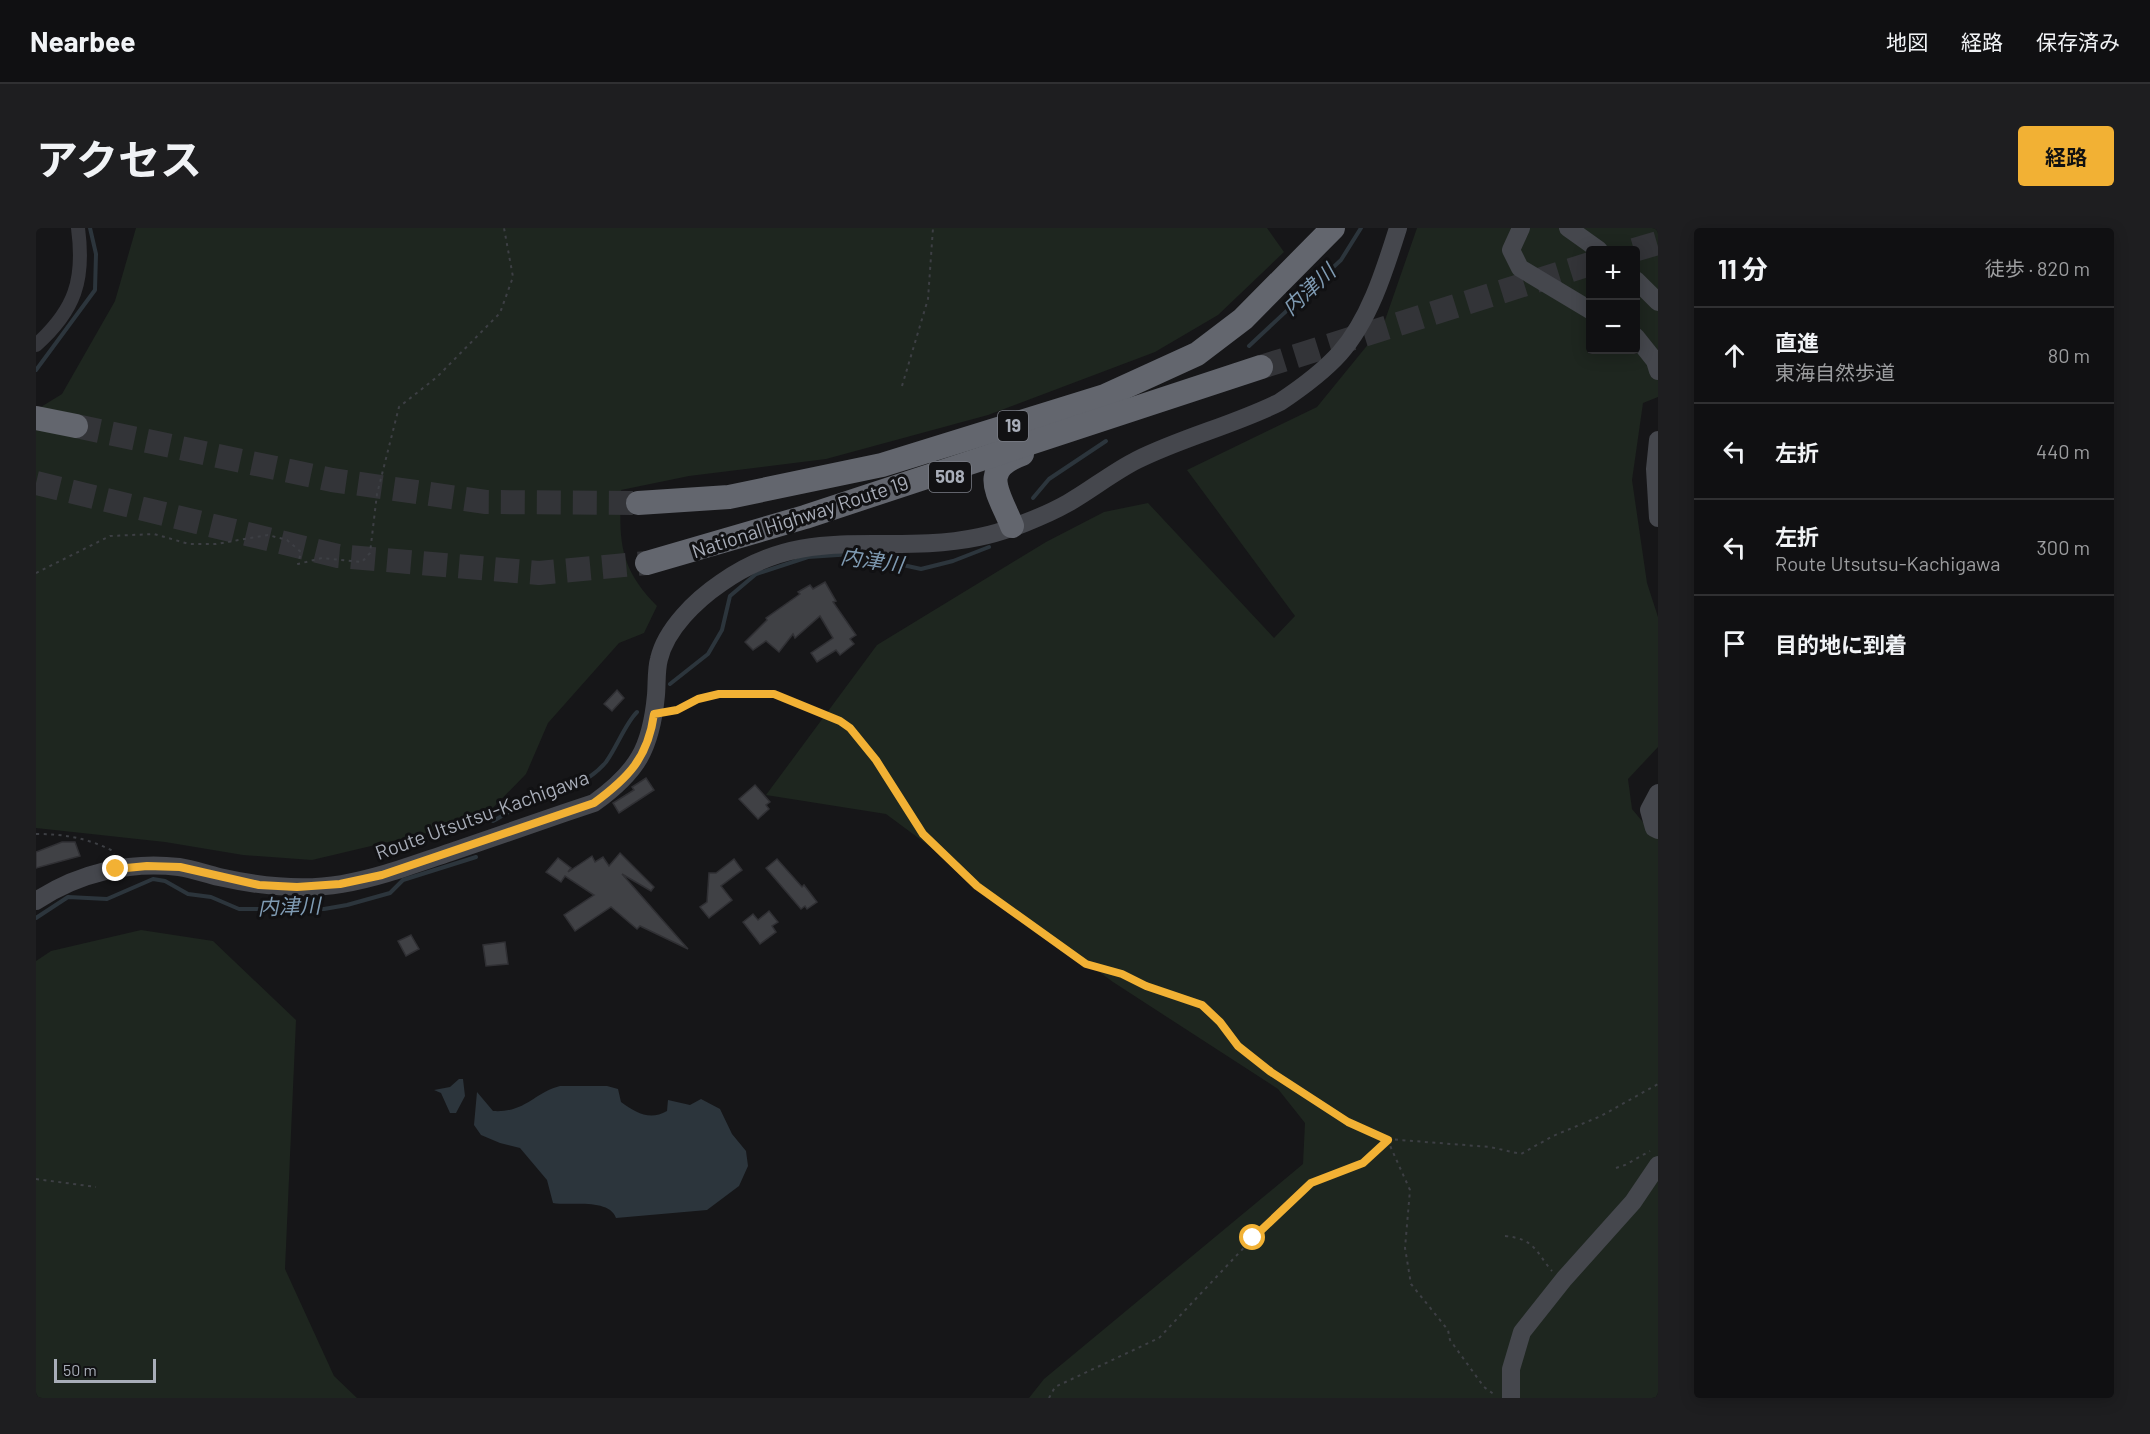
<!DOCTYPE html>
<html lang="ja">
<meta charset="utf-8">
<style>
:root{--surface:#101012;--page:#1e1e20;--text:#f1f3f6;--muted:#9c9d9f;--line:#303032;--accent:#f2b134}
body{margin:0;font-family:Barlow,"Noto Sans JP",sans-serif;background:var(--page);color:var(--text)}
.controls{position:absolute;right:18px;top:18px;display:grid;overflow:hidden;border-radius:6px;box-shadow:0 3px 15px #0003}
.controls button{width:54px;height:54px;display:grid;place-items:center;padding:0;border:0;border-bottom:2px solid var(--line);background:var(--surface);color:var(--text);font:30px sans-serif}
.scale{position:absolute;left:18px;bottom:15px;width:102px;box-sizing:border-box;padding-left:6px;border:3px solid #a8adb8;border-top:0;font-size:16px;line-height:21px;white-space:nowrap;color:#a8adb8;-webkit-text-stroke:4px #111113;paint-order:stroke}
.stop{position:absolute;width:18px;height:18px;margin:-14px;border:4px solid #f2b134;border-radius:50%;background:#fff}
.stop.end{background:#f2b134;border-color:#fff;box-shadow:0 2px 6px #0008}
.list{margin:0;padding:0;list-style:none}
h2{display:flex;justify-content:space-between;align-items:center;height:78px;margin:0;padding:0 24px;font-size:26px}
h2 small{font-size:20px;font-weight:400;color:var(--muted)}
.list li{display:grid;grid-template-columns:39px 1fr auto;gap:18px;align-items:center;box-sizing:border-box;height:96px;padding:0 24px;border-top:2px solid var(--line)}
.list b{display:block;font-size:22px;white-space:nowrap}
.list p{margin:0;font-size:20px;white-space:nowrap;color:var(--muted)}
.list em{font-size:20px;font-style:normal;color:var(--muted)}
.icon{flex:none;width:33px;height:33px;fill:none;stroke:currentColor;stroke-width:2;stroke-linecap:round;stroke-linejoin:round}
.map{position:relative;flex:none;width:1622px;height:1170px;overflow:hidden;border-radius:6px}
header{display:flex;align-items:center;gap:36px;box-sizing:border-box;height:84px;padding:0 30px;background:var(--surface);border-bottom:2px solid var(--line)}
header strong{font-size:28px}
nav{display:flex;gap:33px;margin-inline-start:auto;font-size:21px}
.intro{display:flex;align-items:center;justify-content:space-between;box-sizing:border-box;height:144px;padding:0 36px}
h1{margin:0;font-size:42px}
.button{padding:15px 27px;border-radius:6px;background:var(--accent);color:#111;font-size:21px;font-weight:700}
main{display:flex;gap:36px;padding:0 36px}
aside{flex:1;background:var(--surface);border-radius:6px;box-shadow:0 3px 15px #0003}
.map>svg:first-child{display:block}
.green{fill:#1e261f;fill-rule:evenodd}
.water{fill:#2c353c}
.lines{fill:none;stroke-linecap:round;stroke-linejoin:round}
.stream{stroke:#2c353c;stroke-width:4}
.building{fill:#404145;stroke:#303034;stroke-width:1.5}
.highway-tunnel{stroke:#333438;stroke-width:24;stroke-dasharray:24 12;stroke-linecap:butt}
.path{stroke:#3d3f44;stroke-width:2;stroke-dasharray:3 4.5;stroke-linecap:butt}
.street{stroke:#37383d;stroke-width:14}
.secondary{stroke:#45474d;stroke-width:18}
.highway{stroke:#63666e;stroke-width:24}
.route{stroke:#f2b134;stroke-width:8}
.labels{text-anchor:middle;stroke-width:6;stroke-linejoin:round;paint-order:stroke}
.shield{fill:#111113;stroke:#7b7e86;stroke-width:1.5}
.shield-label{font-size:18px;font-weight:bold;fill:#a8adb8}
.street-label{font-size:20px;fill:#a8adb8;stroke:#111113}
.water-label{font-size:21px;font-style:italic;fill:#7f9bb3;stroke:#111113}
</style>
<header>
<strong>Nearbee</strong>
<nav><a>地図</a><a>経路</a><a>保存済み</a></nav>
</header>
<div class="intro"><h1>アクセス</h1><a class="button">経路</a></div>
<main>
<div class="map">
<svg width="1622" height="1170" viewBox="0 0 1622 1170">
<rect width="100%" height="100%" fill="#161618"/>
<g class="green">
<path d="M100,0H1231L1248,24L1182,87L1119,124L952,187L790,231L653,248L585,262C583,313 583,340 621,378L608,405L583,415L512,495L490,546L445,592L276,632L207,627L129,614L0,600V182L26,166L79,73Z"/>
<path d="M1381,0H1622V169L1607,175L1596,252L1611,355L1622,389V519L1592,551L1596,581L1611,599L1622,590V1170H993L1008,1151L1267,936L1269,895L1242,861L1077,754L850,586L730,567L841,417L1010,314L1068,284L1112,275L1238,410L1259,388L1151,242L1281,179L1347,98ZM1554,22H1600V122H1554Z"/>
<path d="M105,702L177,713L260,792L249,1041L298,1148L321,1170H0V733L15,723Z"/>
</g>
<g class="water">
<path d="M423,851H427L429,868L420,885H414L405,865L398,862L414,859Z"/>
<path d="M524,858H571L582,861L585,874C600,885 614,893 631,883L632,872L654,877L665,871L684,881L696,906L710,923L712,938L703,958L671,982L580,990C573,970 534,978 517,975L511,952L484,920L464,915L445,907L438,897L441,864L457,883C490,885 497,865 524,858Z"/>
</g>
<g class="lines">
<g class="stream">
<path d="M1213,118L1305,32L1325,0"/>
<path d="M0,142L59,62L60,26L54,0"/>
<path d="M997,270L1013,251L1070,213"/>
<path d="M634,456L672,426L686,402L694,368L720,346L772,329L817,326L885,341L917,333L953,319"/>
<path d="M457,593C474,584 491,571 509,565C517,562 525,563 532,560C545,556 561,545 570,534C581,519 589,496 601,484"/>
<path d="M0,690L32,669L71,671L117,651L129,653L152,666L175,669L203,681H288L311,677L354,665L367,652L440,629"/>
</g>
</g>
<g class="building">
<path d="M789,354L800,373L797,374L820,407L814,411L818,416L804,427L800,422L781,434L775,425L797,410L784,388L759,410L757,406L743,424L730,413L717,422L709,414L731,392L730,390L764,366L762,364L774,357L777,361Z"/>
<path d="M581,462L588,470L576,483L568,476Z"/>
<path d="M610,550L618,562L583,585L577,575L598,562L596,559Z"/>
<path d="M719,557L734,574L730,577L733,581L722,591L703,571Z"/>
<path d="M26,614H39L44,628L0,640V624Z"/>
<path d="M584,625L618,659L615,663L586,646L652,721L604,698L601,701L575,679L539,703L528,687L558,667L529,648L525,654L510,644L522,630L535,640L532,644L556,628L559,634L567,629L573,638Z"/>
<path d="M698,631L706,642L685,658L696,672L673,690L664,679L671,674L673,645H680Z"/>
<path d="M741,631L766,659L768,657L781,674L771,681L769,678L765,681L730,640Z"/>
<path d="M733,683L742,694L736,698L740,704L724,716L707,694L717,686L722,692Z"/>
<path d="M375,707L383,721L370,728L362,713Z"/>
<path d="M469,714L472,736L450,738L447,717Z"/>
</g>
<g class="lines">
<g class="highway-tunnel">
<path d="M1598,22L1622,15"/>
<path d="M1225,139L1554,36"/>
<path d="M40,198L296,252L450,274L602,275"/>
<path d="M0,255L302,328L503,345L611,335"/>
</g>
<g class="path">
<path d="M866,158L892,71L897,0"/>
<path d="M0,345L74,308L118,306L153,316H180L232,307L251,312L265,324L262,336L286,330L326,334L334,325L341,266L363,179L401,149L464,85L477,49L468,0"/>
<path d="M632,484L683,466L738,467L804,493L814,500L840,532L887,606L941,658L1050,736L1086,746L1110,758L1166,777L1184,794L1202,818L1235,844L1313,894L1351,911L1374,962L1369,1020L1375,1056L1412,1102L1414,1112L1448,1159L1459,1167"/>
<path d="M0,606C29,606 51,610 77,623L78,626"/>
<path d="M1580,940L1589,937L1614,923"/>
<path d="M0,951L60,959"/>
<path d="M1469,1008C1499,1011 1499,1023 1516,1043"/>
<path d="M1013,1170L1019,1159L1123,1110L1217,1010L1274,955L1327,935L1351,911L1454,919L1485,926L1517,908L1565,888L1622,856"/>
</g>
<path class="street" d="M0,117C39,82 49,52 42,0"/>
<g class="secondary">
<path d="M1485,0L1475,22L1484,40L1554,82"/>
<path d="M1532,0L1563,22"/>
<path d="M1600,52L1622,74"/>
<path d="M1600,109L1619,133L1622,143"/>
<path d="M1622,212L1619,241L1622,290"/>
<path d="M1622,565L1613,582L1618,600L1622,602"/>
<path d="M0,673C42,645 93,633 143,639C157,641 170,646 183,649C223,658 265,663 306,656C343,650 379,636 415,624C462,608 510,591 558,575C601,544 615,521 620,467C621,455 620,442 623,431C630,401 660,372 685,355C772,293 848,329 943,309C969,304 1009,288 1032,275C1055,262 1077,244 1101,232C1147,209 1198,197 1244,174C1265,160 1287,144 1304,125C1334,91 1349,41 1362,0"/>
<path d="M1475,1170V1141L1486,1104L1528,1051L1597,974L1622,937"/>
</g>
<g class="highway">
<path d="M0,190L40,198"/>
<path d="M602,275L693,269L846,237L1069,168L1161,126L1207,91L1297,0"/>
<path d="M976,298C963,265 942,242 986,226"/>
<path d="M611,335L769,289L1225,139"/>
</g>
</g>
<g class="lines">
<path class="route" d="M80,641L111,638L144,639L223,657L261,659L304,656L346,647L558,575C592,550 612,530 618,486L641,482L662,471L683,466H738L804,493L814,500L840,532L887,606L941,658L1050,736L1086,746L1110,758L1166,777L1184,794L1202,818L1235,844L1312,894L1352,912L1327,935L1275,955L1217,1010"/>
</g>
<g class="labels">
<g class="shield">
<rect x="962" y="183" width="30" height="30" rx="4.5"/>
<rect x="893" y="234" width="42" height="30" rx="4.5"/>
</g>
<g class="shield-label">
<text x="977" y="204">19</text>
<text x="914" y="255">508</text>
</g>
<g class="street-label">
<text transform="translate(764 289) rotate(-18)" y="7">National Highway Route 19</text>
<text transform="translate(446 587) rotate(-20)" y="7">Route Utsutsu-Kachigawa</text>
</g>
<g class="water-label">
<text transform="translate(1273 62) rotate(-43)" y="7">内津川</text>
<text transform="translate(836 333) rotate(8)" y="7">内津川</text>
<text transform="translate(253 679) rotate(-2)" y="7">内津川</text>
</g>
</g>
</svg>
<div class="controls">
<button>+</button>
<button>−</button>
</div>
<div class="scale">50 m</div>
<div class="stop" style="left:1217px;top:1010px"></div>
<div class="stop end" style="left:80px;top:641px"></div>
</div>
<aside>
<h2>11 分<small>徒歩 · 820 m</small></h2>
<ul class="list">
<li><svg class="icon" aria-label="ahead" viewBox="0 0 24 24"><path d="M12 20V5M6 11l6-6 6 6"/></svg><div><b>直進</b><p>東海自然歩道</p></div><em>80 m</em></li>
<li><svg class="icon" aria-label="left" viewBox="0 0 24 24"><path d="M17 20v-9H6M10 6l-5 5 5 5"/></svg><div><b>左折</b></div><em>440 m</em></li>
<li><svg class="icon" aria-label="left" viewBox="0 0 24 24"><path d="M17 20v-9H6M10 6l-5 5 5 5"/></svg><div><b>左折</b><p>Route Utsutsu-Kachigawa</p></div><em>300 m</em></li>
<li><svg class="icon" aria-label="arrive" viewBox="0 0 24 24"><path d="M6 21V4h12l-3 4 3 4H6"/></svg><div><b>目的地に到着</b></div></li>
</ul>
</aside>
</main>
